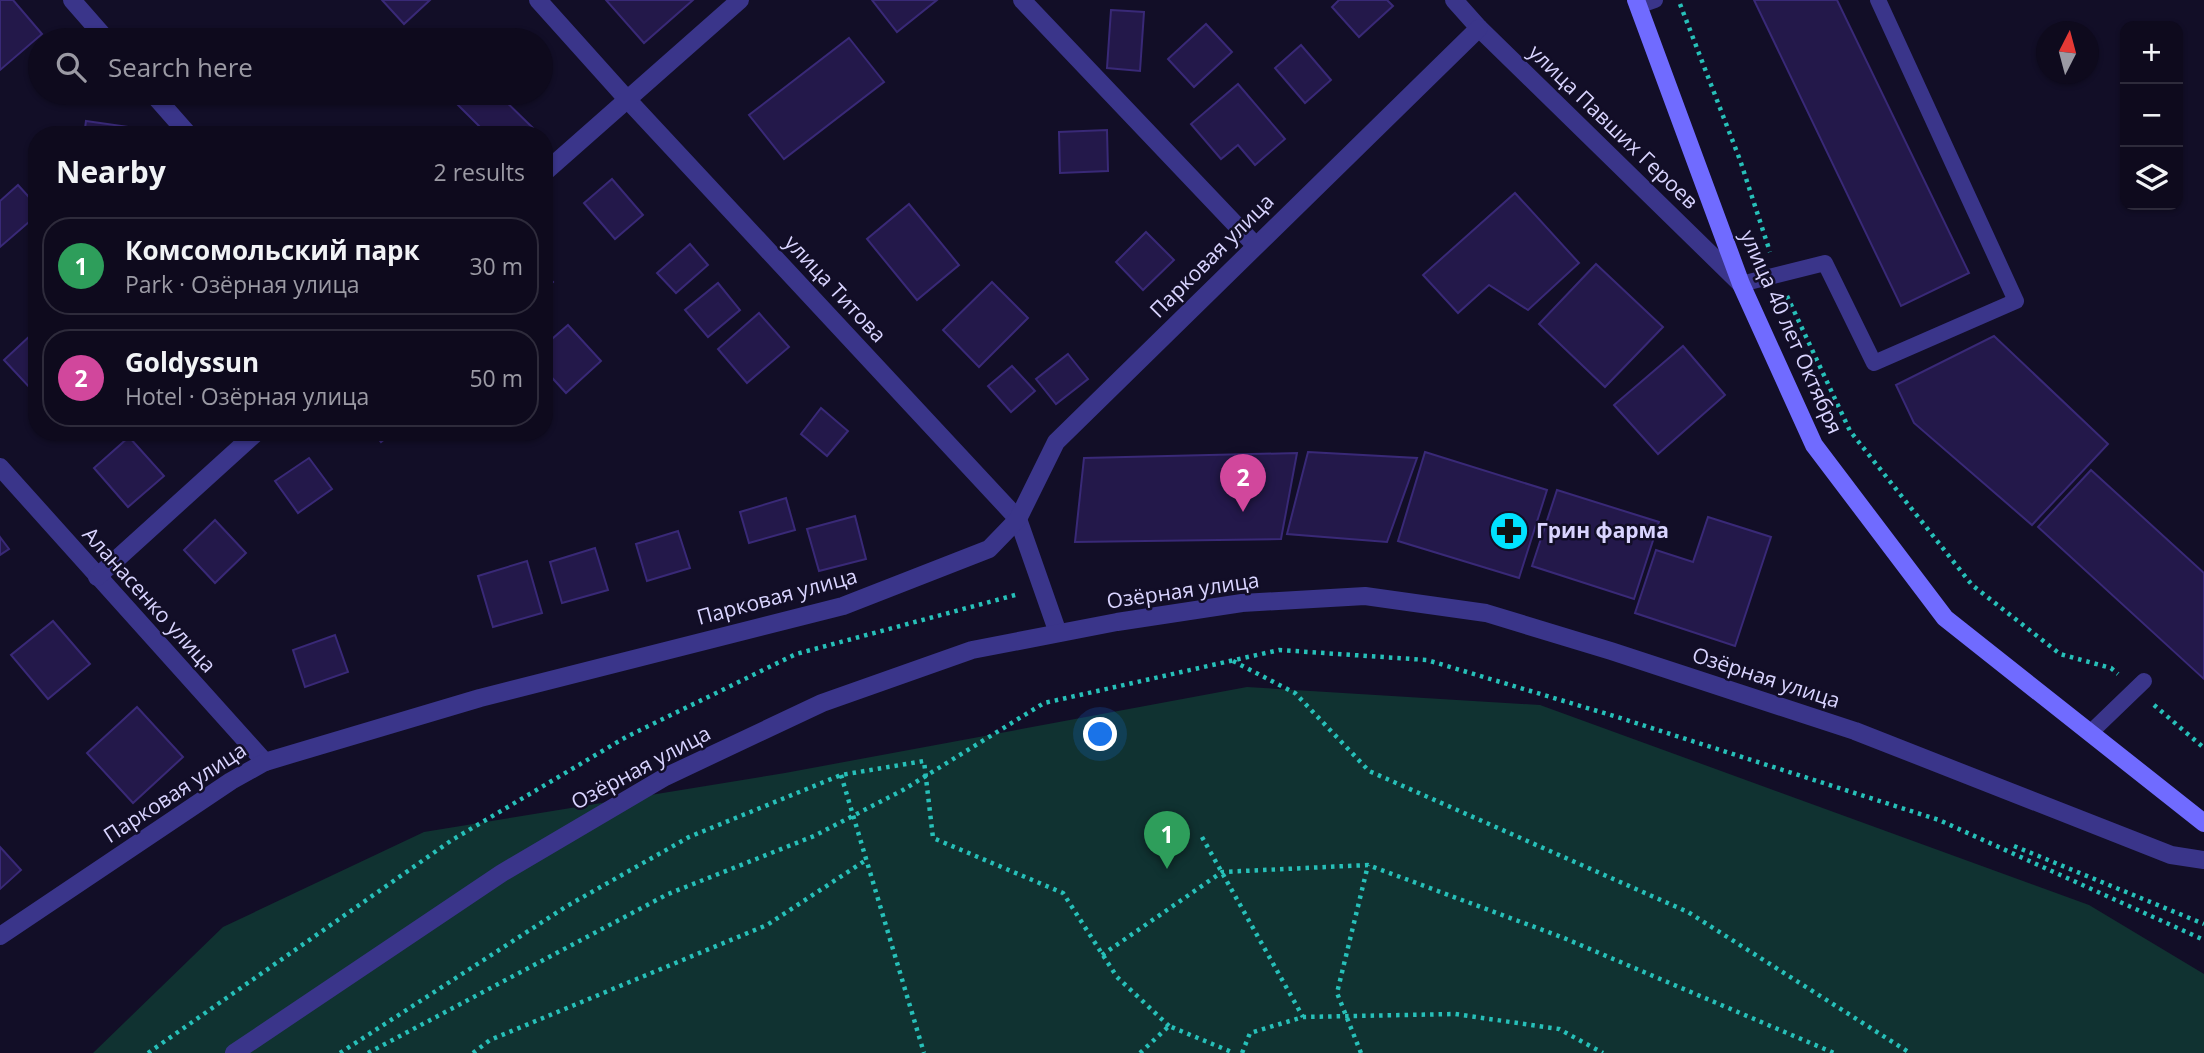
<!DOCTYPE html>
<meta charset="utf-8">
<style>
:root{--surface:#0e0a1d;--page:#171326;--text:#f1f3f6;--muted:#9b9aa4;--line:#2e2b3b;--accent:#7c3aed}
body{margin:0;font-family:"Open Sans",sans-serif;background:var(--page);color:var(--text)}
.controls{position:absolute;right:21px;top:21px;display:grid;overflow:hidden;border-radius:14px;box-shadow:0 2px 5px #0004}
.controls button{width:63px;height:63px;display:grid;place-items:center;padding:0;border:0;border-bottom:2px solid var(--line);background:var(--surface);color:var(--text);font:35px sans-serif}
.compass{position:absolute;left:2036px;top:21px;width:63px;height:63px;border-radius:50%;background:var(--surface);box-shadow:0 2px 5px #0004;rotate:6deg}
.you{position:absolute;left:1101px;top:735px;width:24px;height:24px;margin:-18px;border:5px solid #fff;border-radius:50%;background:#1a73e8;box-shadow:0 0 0 10px #1a73e833}
.badge{display:grid;place-items:center;width:46px;height:46px;border-radius:50%;background:var(--accent);color:#fff;font-size:23px;font-weight:700}
.pin{position:absolute;translate:-50% -58px;filter:drop-shadow(0 2px 4px #0008)}
.pin::after{content:'';position:absolute;top:37px;width:24px;height:21px;background:inherit;clip-path:polygon(0 0,100% 0,50% 100%)}
.list{margin:0;padding:0;list-style:none}
h2{display:flex;justify-content:space-between;align-items:center;height:91px;margin:0;padding:0 28px;font-size:30px}
h2 small{font-size:23px;font-weight:400;color:var(--muted)}
.list li{display:grid;grid-template-columns:46px 1fr auto;gap:21px;align-items:center;box-sizing:border-box;height:98px;margin:0 14px 14px;padding:0 14px;border:2px solid var(--line);border-radius:28px}
.list b{display:block;font-size:26px;white-space:nowrap}
.list p{margin:0;font-size:23px;white-space:nowrap;color:var(--muted)}
.list em{font-size:23px;font-style:normal;color:var(--muted)}
.icon{flex:none;width:38px;height:38px;fill:none;stroke:currentColor;stroke-width:2;stroke-linecap:round;stroke-linejoin:round}
.map{position:relative;flex:none;width:2204px;height:1053px;overflow:hidden}
.search{position:absolute;background:var(--surface);box-shadow:0 2px 5px #0004;left:28px;top:28px;width:525px;height:77px;display:flex;align-items:center;gap:18px;box-sizing:border-box;padding:0 24px;border-radius:38px;color:var(--muted);font-size:26px}
.panel{position:absolute;background:var(--surface);box-shadow:0 2px 5px #0004;left:28px;top:126px;width:525px;height:315px;border-radius:28px}
.map>svg:first-child{display:block}
.green{fill:#103231}
.building{fill:#23184a;stroke:#392977;stroke-width:2}
.lines{fill:none;stroke-linecap:round;stroke-linejoin:round}
.path{stroke:#27c0b9;stroke-width:4.5;stroke-dasharray:3.5 5;stroke-linecap:butt}
.service{stroke:#3a358a;stroke-width:16}
.minor{stroke:#3a358a;stroke-width:18}
.secondary{stroke:#706bff;stroke-width:18}
.labels{text-anchor:middle;stroke-width:5;stroke-linejoin:round;paint-order:stroke}
.street-label{font-size:21px;fill:#d9d4ff;stroke:#120e27}
.poi-label{font-size:21px;font-weight:bold;fill:#d9d4ff;stroke:#120e27;text-anchor:start}
</style>
<div class="map">
<svg width="2204" height="1053" viewBox="0 0 2204 1053">
<rect width="100%" height="100%" fill="#120e27"/>
<path class="green" d="M1247,687L1540,705L2089,905L2204,974V1053H93L223,927L424,832L785,773Z"/>
<g class="building">
<path d="M0,0H13L42,34L0,70Z"/>
<path d="M382,0H430L404,24Z"/>
<path d="M606,0H693L644,43Z"/>
<path d="M872,0H937L897,32Z"/>
<path d="M1339,0H1387L1393,6L1359,37L1332,7Z"/>
<path d="M1754,0H1837L1969,273L1901,306Z"/>
<path d="M1111,10L1144,12L1140,71L1107,68Z"/>
<path d="M1206,24L1232,52L1194,87L1168,59Z"/>
<path d="M849,38L884,82L784,159L749,115Z"/>
<path d="M1301,45L1331,80L1305,103L1275,68Z"/>
<path d="M1238,84L1285,139L1255,165L1238,145L1221,159L1191,124Z"/>
<path d="M178,93H217V94L178,95Z"/>
<path d="M467,93H497L537,132L535,135H488L456,103Z"/>
<path d="M86,121L136,128L135,135H84Z"/>
<path d="M1107,130L1108,171L1060,173L1059,132Z"/>
<path d="M612,179L643,215L615,239L584,203Z"/>
<path d="M18,185L37,206V215L0,247V201Z"/>
<path d="M1515,193L1579,263L1528,310L1489,285L1458,313L1423,275Z"/>
<path d="M909,204L959,265L917,300L867,239Z"/>
<path d="M1146,232L1174,260L1143,290L1116,262Z"/>
<path d="M690,244L708,265L676,293L657,273Z"/>
<path d="M1596,264L1663,327L1605,387L1539,324Z"/>
<path d="M544,273L553,282L544,291Z"/>
<path d="M992,282L1028,318L979,367L943,330Z"/>
<path d="M718,283L740,310L708,337L685,310Z"/>
<path d="M759,313L789,347L747,383L718,349Z"/>
<path d="M568,325L601,361L566,393L544,369V346Z"/>
<path d="M32,334L37,340V384L31,389L4,360Z"/>
<path d="M1994,336L2108,444L2032,525L1914,423L1896,385Z"/>
<path d="M1683,346L1725,395L1658,454L1614,405Z"/>
<path d="M1068,354L1088,379L1056,404L1036,379Z"/>
<path d="M1012,366L1035,391L1011,412L988,386Z"/>
<path d="M821,408L848,431L827,456L801,434Z"/>
<path d="M373,432H393L381,442Z"/>
<path d="M129,437L164,476L128,507L94,468Z"/>
<path d="M1308,452L1417,458L1387,542L1287,534Z"/>
<path d="M1425,452L1547,490L1519,578L1398,541Z"/>
<path d="M1297,453L1281,539L1075,542L1084,458Z"/>
<path d="M309,458L332,489L298,513L275,481Z"/>
<path d="M2091,470L2204,573V679L2038,527Z"/>
<path d="M1557,490L1659,522L1634,599L1532,566Z"/>
<path d="M786,498L795,530L749,543L740,512Z"/>
<path d="M855,516L866,559L819,571L807,529Z"/>
<path d="M1708,517L1771,537L1735,646L1635,613L1656,550L1693,562Z"/>
<path d="M215,520L246,553L215,583L184,550Z"/>
<path d="M678,531L690,568L647,581L636,544Z"/>
<path d="M0,537L9,549L0,555Z"/>
<path d="M595,548L608,590L562,603L550,562Z"/>
<path d="M527,561L542,613L493,627L478,576Z"/>
<path d="M53,621L90,664L48,699L11,655Z"/>
<path d="M335,635L348,672L305,687L293,650Z"/>
<path d="M137,707L183,757L133,803L87,753Z"/>
<path d="M0,847L21,870L0,889Z"/>
</g>
<g class="lines">
<g class="path">
<path d="M1680,4L1740,160L1770,252"/>
<path d="M1787,296L1850,431L1972,585L2060,654L2111,668L2118,674"/>
<path d="M1233,661L1295,693L1369,771L1688,912L1910,1053"/>
<path d="M2154,705L2204,748"/>
<path d="M841,775L924,1053"/>
<path d="M1202,837L1303,1017"/>
<path d="M2014,846L2204,924"/>
<path d="M1102,955L1222,872L1368,865L1564,938L1834,1053"/>
<path d="M148,1053L452,840L626,737L796,654L1019,594"/>
<path d="M340,1053L567,906L689,837L841,775L924,761L933,838L1063,893L1117,977L1169,1026"/>
<path d="M368,1053L668,894L814,836L903,790L1044,703L1279,650L1427,660L1614,716L1939,820L2204,940"/>
<path d="M473,1053L490,1040L767,925L866,860"/>
<path d="M1140,1053L1169,1026L1234,1053"/>
<path d="M1242,1053L1250,1033L1303,1017L1455,1014L1559,1029L1603,1053"/>
<path d="M1361,1053L1337,993L1368,865"/>
</g>
<g class="service">
<path d="M1638,6L1655,0"/>
<path d="M1741,284L1825,263L1874,363L2016,301L1878,0"/>
<path d="M2090,733L2144,681"/>
</g>
<g class="minor">
<path d="M72,0L107,40"/>
<path d="M538,0L626,98L1018,519L1058,633"/>
<path d="M1022,0L1255,245"/>
<path d="M1454,0L1479,28L1741,284"/>
<path d="M152,93L189,135"/>
<path d="M544,173L740,0"/>
<path d="M0,467L265,762"/>
<path d="M97,577L257,432"/>
<path d="M0,936L231,781L265,762L480,698L843,606L989,549L1018,519L1056,442L1479,28"/>
<path d="M234,1053L502,873L665,777L822,703L972,650L1117,622L1242,603L1365,596L1486,613L1611,651L1855,731L2171,855L2204,860"/>
</g>
<path class="secondary" d="M1636,0L1741,284L1814,445L1945,618L2204,823"/>
</g>
<defs>
<g id="pharmacy-disc" transform="scale(2.0125)"><circle r="9.5" fill="#00e2ff" stroke="#120e27"/><path d="M-2-6h4v4h4v4h-4v4h-4v-4h-4v-4h4Z" fill="#111"/></g>
</defs>
<g fill-rule="evenodd">
<use href="#pharmacy-disc" x="1509" y="531"/>
</g>
<g class="labels">
<g class="street-label">
<text transform="translate(1613 127) rotate(44)" y="7">улица Павших Героев</text>
<text transform="translate(1212 256) rotate(-45)" y="7">Парковая улица</text>
<text transform="translate(835 289) rotate(47)" y="7">улица Титова</text>
<text transform="translate(1791 332) rotate(66)" y="7">улица 40 лет Октября</text>
<text transform="translate(1183 591) rotate(-8)" y="7">Озёрная улица</text>
<text transform="translate(777 597) rotate(-15)" y="7">Парковая улица</text>
<text transform="translate(149 600) rotate(48)" y="7">Аланасенко улица</text>
<text transform="translate(1766 678) rotate(18)" y="7">Озёрная улица</text>
<text transform="translate(641 768) rotate(-28)" y="7">Озёрная улица</text>
<text transform="translate(175 793) rotate(-33)" y="7">Парковая улица</text>
</g>
<g class="poi-label">
<text x="1536" y="538">Грин фарма</text>
</g>
</g>
</svg>
<div class="controls">
<button>+</button>
<button>−</button>
<button><svg class="icon" aria-label="layers" viewBox="0 0 24 24"><path d="M12 4l9 5-9 5-9-5zM3 14l9 5 9-5"/></svg></button>
</div>
<svg class="compass" viewBox="-18 -18 36 36"><path d="M0-13l5 13h-10z" fill="#e53935"/><path d="M0 13l5-13h-10z" fill="#9b9aa4"/></svg>
<div class="you"></div>
<div class="pin badge" style="left:1167px;top:869px;background:#2e9e5b">1</div>
<div class="pin badge" style="left:1243px;top:512px;background:#d1479c">2</div>
<div class="search"><svg class="icon" aria-label="search" viewBox="0 0 24 24"><circle cx="10" cy="10" r="6"/><path d="M15 15l6 6"/></svg>Search here</div>
<section class="panel">
<h2>Nearby<small>2 results</small></h2>
<ul class="list">
<li><span class="badge" style="background:#2e9e5b">1</span><div><b>Комсомольский парк</b><p>Park · Озёрная улица</p></div><em>30 m</em></li>
<li><span class="badge" style="background:#d1479c">2</span><div><b>Goldyssun</b><p>Hotel · Озёрная улица</p></div><em>50 m</em></li>
</ul>
</section>
</div>
